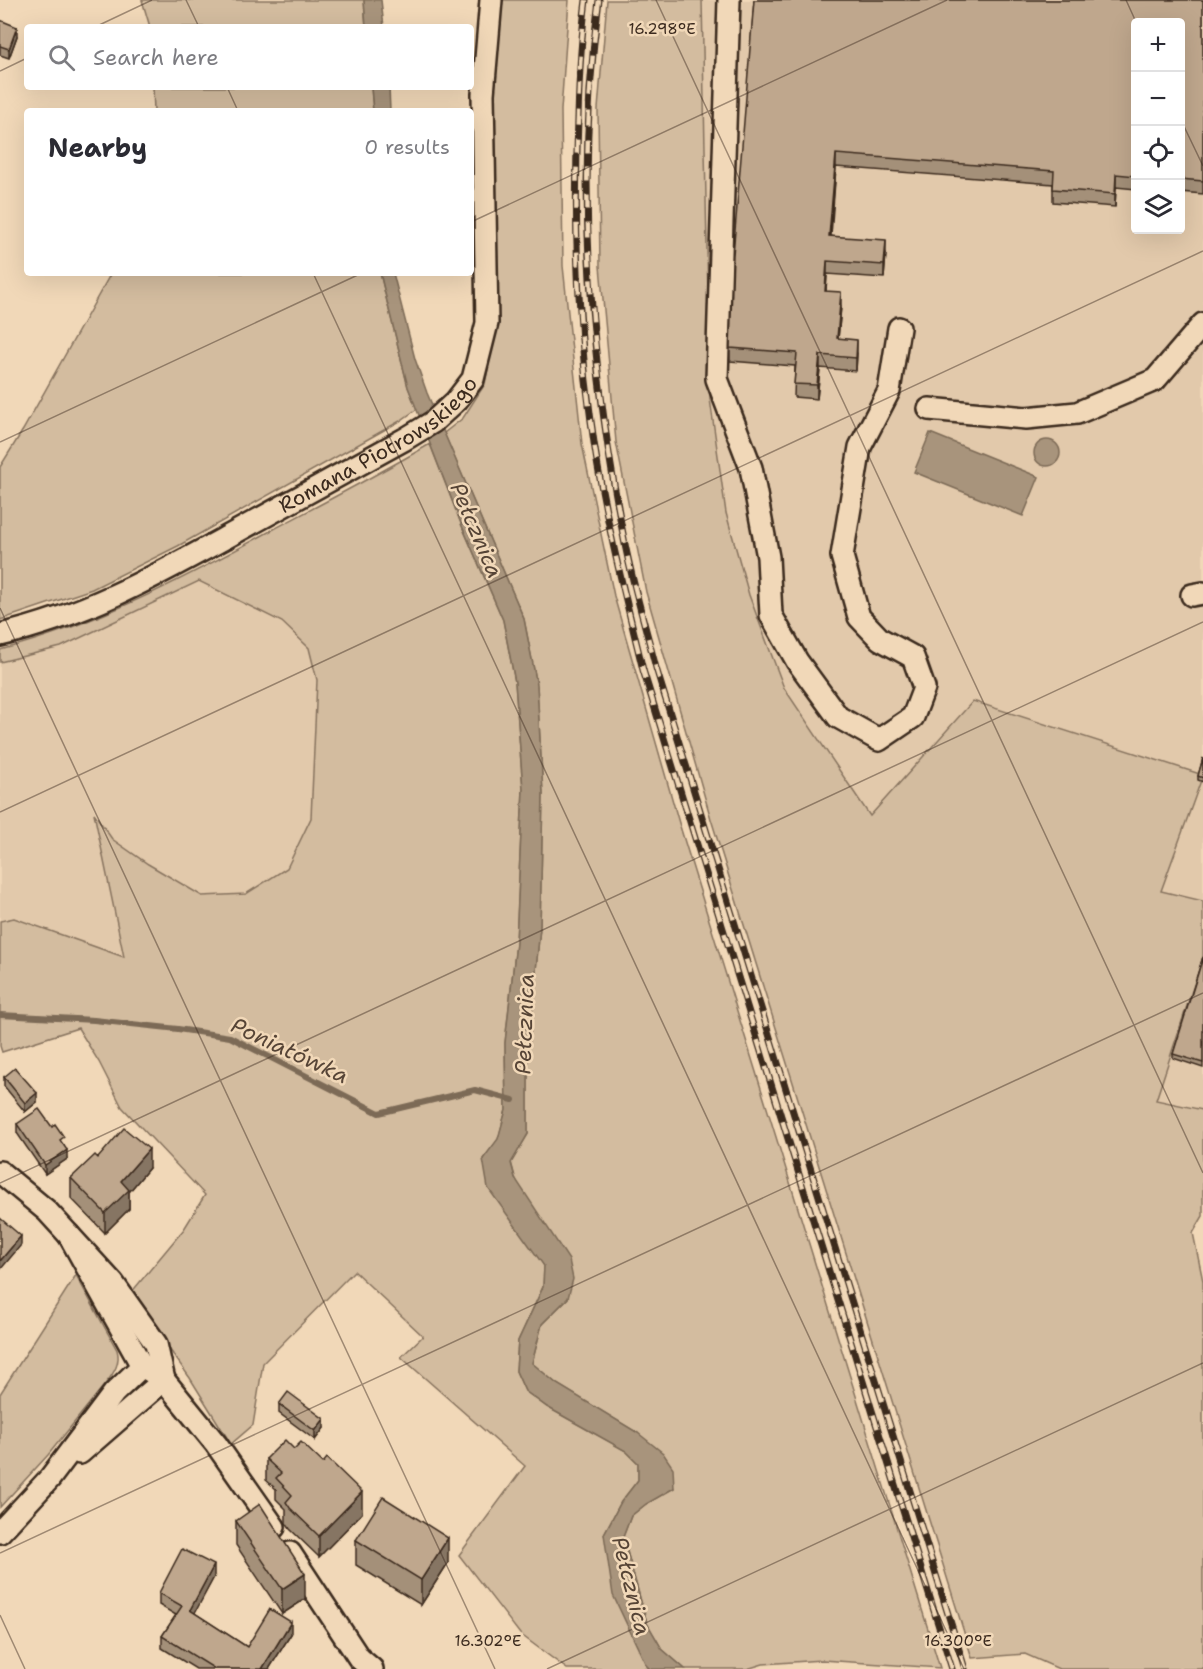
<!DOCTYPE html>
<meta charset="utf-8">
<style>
:root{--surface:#fff;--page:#f7f7f7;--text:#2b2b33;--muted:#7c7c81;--line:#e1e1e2}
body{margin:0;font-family:"Shantell Sans",sans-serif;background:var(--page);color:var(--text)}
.controls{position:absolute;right:18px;top:18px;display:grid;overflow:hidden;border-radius:6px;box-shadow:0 6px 24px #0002}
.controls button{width:54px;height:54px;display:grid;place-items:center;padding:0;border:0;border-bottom:2px solid var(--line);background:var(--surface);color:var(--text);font:30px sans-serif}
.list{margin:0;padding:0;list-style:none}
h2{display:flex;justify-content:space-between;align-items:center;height:78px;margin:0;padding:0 24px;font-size:26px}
h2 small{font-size:20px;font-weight:400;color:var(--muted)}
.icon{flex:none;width:33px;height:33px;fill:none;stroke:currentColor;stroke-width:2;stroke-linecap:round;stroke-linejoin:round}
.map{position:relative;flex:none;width:1203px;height:1669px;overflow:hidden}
.search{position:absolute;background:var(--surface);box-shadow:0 6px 24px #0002;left:24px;top:24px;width:450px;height:66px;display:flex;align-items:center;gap:15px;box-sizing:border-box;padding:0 21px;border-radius:6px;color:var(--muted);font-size:22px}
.panel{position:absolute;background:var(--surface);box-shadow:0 6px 24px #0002;left:24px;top:108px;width:450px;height:168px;border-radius:6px}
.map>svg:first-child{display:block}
.built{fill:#e2c9ab;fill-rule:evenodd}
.green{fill:#d3bc9f;stroke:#87735e;stroke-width:1.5}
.water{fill:#a8947c;stroke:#7c6a56;stroke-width:1.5}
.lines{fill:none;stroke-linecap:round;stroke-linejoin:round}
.stream{stroke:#7c6a56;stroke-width:6}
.minor-casing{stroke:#3b2a1e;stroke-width:26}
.minor{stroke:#f1d8b8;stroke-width:21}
.rail-casing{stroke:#3b2a1e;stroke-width:7}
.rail{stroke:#f1d8b8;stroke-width:4.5;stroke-dasharray:14;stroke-linecap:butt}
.wall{fill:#a49079;stroke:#3b2a1e;stroke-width:1.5}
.shaded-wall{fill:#867563;stroke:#3b2a1e;stroke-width:1.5}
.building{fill:#bfa78d;stroke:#3b2a1e;stroke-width:1.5}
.ticks{fill:none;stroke:#3b2a1e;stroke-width:1.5;stroke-opacity:0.45}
.labels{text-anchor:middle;stroke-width:5;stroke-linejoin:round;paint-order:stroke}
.street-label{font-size:21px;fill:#3b2a1e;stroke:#f1d8b8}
.water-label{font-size:22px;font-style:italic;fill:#564436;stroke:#f1d8b8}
.ticks-label{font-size:15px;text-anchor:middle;fill:#3b2a1e;stroke:#f1d8b8;stroke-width:5;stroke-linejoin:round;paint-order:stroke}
</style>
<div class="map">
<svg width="1203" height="1669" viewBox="0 0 1203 1669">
<rect width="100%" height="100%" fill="#f1d8b8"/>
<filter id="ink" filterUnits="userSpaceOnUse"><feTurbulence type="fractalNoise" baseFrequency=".0167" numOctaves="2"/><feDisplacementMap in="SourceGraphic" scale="12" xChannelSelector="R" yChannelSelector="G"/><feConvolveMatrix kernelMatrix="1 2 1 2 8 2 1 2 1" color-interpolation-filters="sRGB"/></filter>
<g filter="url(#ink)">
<g class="built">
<path d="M702,0H1203V775L973,701L871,817L784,688L749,595L726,513L710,399ZM1136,22H1180V230H1136Z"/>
<path d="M199,581L282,622L309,648L317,680L311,818L287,868L246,894L202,896L148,864L112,839L95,815L124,958L15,918L0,921V662L61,647Z"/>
<path d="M1203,777V901L1161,891Z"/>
<path d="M1203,957V1110L1156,1100Z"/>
</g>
<g class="green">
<path d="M142,0H364L366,27H150Z"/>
<path d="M501,0H569L561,110L563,266L582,444L614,596L679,823L940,1668L822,1660L763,1664L747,1669H685L662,1649L647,1623L623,1537L631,1516L646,1504L674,1488L638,1433L557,1384L532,1363L542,1324L568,1298L515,1177L511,1162L528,1134V1057L540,927L543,794L537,685L524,619L444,433L463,418L485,384L497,323L493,94Z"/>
<path d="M607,0H702L710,399L726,513L749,595L784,688L870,816L973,701L1203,775L1161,891L1203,901V957L1156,1100L1203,1110V1216L1193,1233L1203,1281V1669H1059L1025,1654L972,1658L711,819L646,592L616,442L600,266L598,109Z"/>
<path d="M153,87H371L373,111H154Z"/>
<path d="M111,273H380L408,387L417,409L400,421L178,546L92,589L0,620V467L23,430Z"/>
<path d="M430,444L462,526L503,620L515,682L523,789L516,943L505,1043L506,1110L498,1140L483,1159L544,1266L543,1287L518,1341L516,1371L525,1391L547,1407L626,1451L638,1463V1480L621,1502L604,1534L646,1665L650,1669H567L520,1634L459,1555L525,1466L401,1357L423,1336L354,1271L263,1363L253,1425L231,1444L190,1378L130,1294L184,1229L205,1195L122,1107L99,1062L78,1028L2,1052L0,1046V921L14,918L124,957L94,813L112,839L148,864L202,896L246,894L287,868L311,818L317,680L309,648L282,622L199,581L61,647L0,662V650C97,625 187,577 274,529C327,501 379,474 430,444Z"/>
<path d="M76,1275L117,1350C121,1362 114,1373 106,1383L48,1455L0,1507V1394Z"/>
</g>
<g class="water">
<path d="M364,0H381L384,27H366Z"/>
<path d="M371,87H389L390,111H373Z"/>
<path d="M380,273H393L415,359L427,393L524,619L537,685L543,794L540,927L528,1057V1134L511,1163L515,1178L569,1260L573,1279L568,1298L542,1324L532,1363L557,1384L638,1433L663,1453L673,1468L674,1488L646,1504L631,1516L623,1537L647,1623L662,1649L685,1669H650L646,1665L613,1595L604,1534L621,1502L638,1480V1463L626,1451L547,1407L525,1391L516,1371L518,1341L543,1287L544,1266L488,1188L483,1159L498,1139L506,1110L505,1043L516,943L523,789L515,682L503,620L462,526L408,387Z"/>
<path d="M930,433L1039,477L1023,516L914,472Z"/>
<circle cx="1047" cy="453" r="13"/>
</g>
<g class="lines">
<path class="stream" d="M0,1015L94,1020L178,1029L230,1037L379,1113L475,1090L513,1100"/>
<g class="minor-casing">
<g id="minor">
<path d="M729,0L717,379L751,468L768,557L771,615L797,661L838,717L879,740L913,717L924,688L913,657L880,639L859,617L842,556L860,447L889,391L899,328"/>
<path d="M929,409L1026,418L1077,413L1155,380L1203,324"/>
<path d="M1192,595L1203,593"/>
<path id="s1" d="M0,635C83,616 152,578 225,538C285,505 345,472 405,439L433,422L456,401L473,379L487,323L483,94L491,0"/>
<path d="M0,1172L47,1211L113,1283L156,1344L164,1380"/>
<path d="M69,1235L142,1366L164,1380L216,1444L274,1527"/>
<path d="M80,1453L164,1380"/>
<path d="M0,1532L50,1478L114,1393L142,1366"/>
<path d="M290,1553L359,1658L372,1669"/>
</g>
</g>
<use href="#minor" class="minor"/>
<g class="rail-casing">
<g id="rail">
<path d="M586,0C581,39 579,78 578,118C574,219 577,321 591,421C602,506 623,588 643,670L952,1669"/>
<path d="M599,0C575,177 590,365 624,539C632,582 645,625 656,668L965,1669"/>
</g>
</g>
<use href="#rail" class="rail"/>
</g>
<g class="wall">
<path d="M754,0H1203V194L1180,192V22H1136V189L1116,187L1115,207L1053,202V184L836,167L831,236L886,253L884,278L827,274L826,291L841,306L838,338L857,353L856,371L820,368L817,399L794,397L795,366L730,361V348Z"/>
<path d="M0,20L17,36L9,58L0,55Z"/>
<path d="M1203,758V782L1198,780V776Z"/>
<path d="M1203,957V1068L1173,1058V1054Z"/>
<path d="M4,1077L37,1102L25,1112L4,1086Z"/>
<path d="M17,1124L64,1145L67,1159L45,1174L17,1133Z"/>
<path d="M98,1158L149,1168L129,1192V1209L105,1233L71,1198V1178Z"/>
<path d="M279,1404L324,1428L315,1440L279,1413Z"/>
<path d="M266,1459L362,1513L319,1557L290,1529L286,1523V1509L276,1499V1489L266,1480Z"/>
<path d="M236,1521L305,1599L282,1614L236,1545Z"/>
<path d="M356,1540L448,1563L421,1605L356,1565Z"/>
<path d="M214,1577L194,1613L247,1647L291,1634L269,1669H196L162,1648V1636L176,1615L159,1605V1593Z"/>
</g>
<g class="shaded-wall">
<path d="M17,27V36L9,58V49Z"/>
<path d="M836,154V167L829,249V236Z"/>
<path d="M1116,174V187L1115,207V194Z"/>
<path d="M886,240V253L884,278V265Z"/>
<path d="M827,261V274L825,304V291Z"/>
<path d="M841,292V306L837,351V338Z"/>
<path d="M857,340V353L856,371V358Z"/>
<path d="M820,355V368L817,399V385Z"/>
<path d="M37,1093V1102L25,1112V1103Z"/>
<path d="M149,1149V1168L129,1192V1209L105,1233V1213L121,1181Z"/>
<path d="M67,1150V1159L45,1174V1165Z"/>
<path d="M21,1236V1245L0,1270V1261Z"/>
<path d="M324,1419V1428L315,1440V1431Z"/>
<path d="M362,1492V1513L319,1557V1536Z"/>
<path d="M448,1538V1563L421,1605V1580Z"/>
<path d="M214,1565V1577L190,1622V1610Z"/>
<path d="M305,1574V1599L282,1614V1589Z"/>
<path d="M291,1622V1634L269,1669H262Z"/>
</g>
<g class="building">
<path d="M754,0H1203V181L1180,179V22H1136V176L1116,174L1115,194L1053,189L1054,171L836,154L829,236L886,240L884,265L827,261L825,291L841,292L837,338L857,340L856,358L820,355L817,385L794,384L797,353L730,348L733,255Z"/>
<path d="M0,20L17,27L9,49L0,46Z"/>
<path d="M1203,758V778L1198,776Z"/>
<path d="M1203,957V1063L1173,1054Z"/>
<path d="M15,1068L37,1093L25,1103L4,1077Z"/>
<path d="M39,1109L52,1127L55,1124L64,1137L60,1140L67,1150L45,1165L17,1124Z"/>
<path d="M124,1128L149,1149L121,1181L129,1190L105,1213L71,1178L95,1155L98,1158Z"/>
<path d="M0,1218L21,1236L0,1261Z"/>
<path d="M288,1392L324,1419L315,1431L279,1404Z"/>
<path d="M285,1440L294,1449L301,1442L323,1463L327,1458L362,1492L319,1536L290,1508L286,1502L292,1495L276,1478L281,1473L266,1459Z"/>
<path d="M383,1497L448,1538L421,1580L356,1540Z"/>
<path d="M260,1504L305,1574L282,1589L236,1521Z"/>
<path d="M182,1549L214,1565L190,1610L247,1647L270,1609L291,1622L262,1669H215L162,1636L182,1606L159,1593Z"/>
</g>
</g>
<path class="ticks" d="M186,0L199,27M656,0L1203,1173M1126,0L1136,22M95,27L152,0M0,71L27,58M227,87L238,111M1180,118L1203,166M471,222L947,0M313,273L964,1669M0,442L362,273M0,608L495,1669M0,812L1203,251M0,1183L1203,622M0,1553L1203,993M0,1615L25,1669M547,1669L1203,1363"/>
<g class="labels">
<g class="street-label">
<text dy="7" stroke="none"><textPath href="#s1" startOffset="426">Romana Piotrowskiego</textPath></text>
</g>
<g class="water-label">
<text transform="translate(477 530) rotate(67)" y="8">Pełcznica</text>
<text transform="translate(524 1024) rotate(-88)" y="8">Pełcznica</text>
<text transform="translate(290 1050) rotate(25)" y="8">Poniatówka</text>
<text transform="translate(632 1586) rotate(76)" y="8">Pełcznica</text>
</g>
</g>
<g class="ticks-label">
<text x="662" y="34">16.298°E</text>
<text x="488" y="1646">16.302°E</text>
<text x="958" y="1646">16.300°E</text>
</g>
</svg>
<div class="controls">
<button>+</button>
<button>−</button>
<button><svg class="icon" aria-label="locate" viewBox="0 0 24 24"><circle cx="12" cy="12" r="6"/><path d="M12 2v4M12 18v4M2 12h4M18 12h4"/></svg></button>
<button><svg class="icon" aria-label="layers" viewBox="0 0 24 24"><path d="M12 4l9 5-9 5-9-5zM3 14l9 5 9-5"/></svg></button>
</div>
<div class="search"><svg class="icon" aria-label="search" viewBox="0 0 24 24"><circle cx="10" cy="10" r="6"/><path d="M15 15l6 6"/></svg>Search here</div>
<section class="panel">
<h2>Nearby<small>0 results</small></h2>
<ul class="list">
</ul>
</section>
</div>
